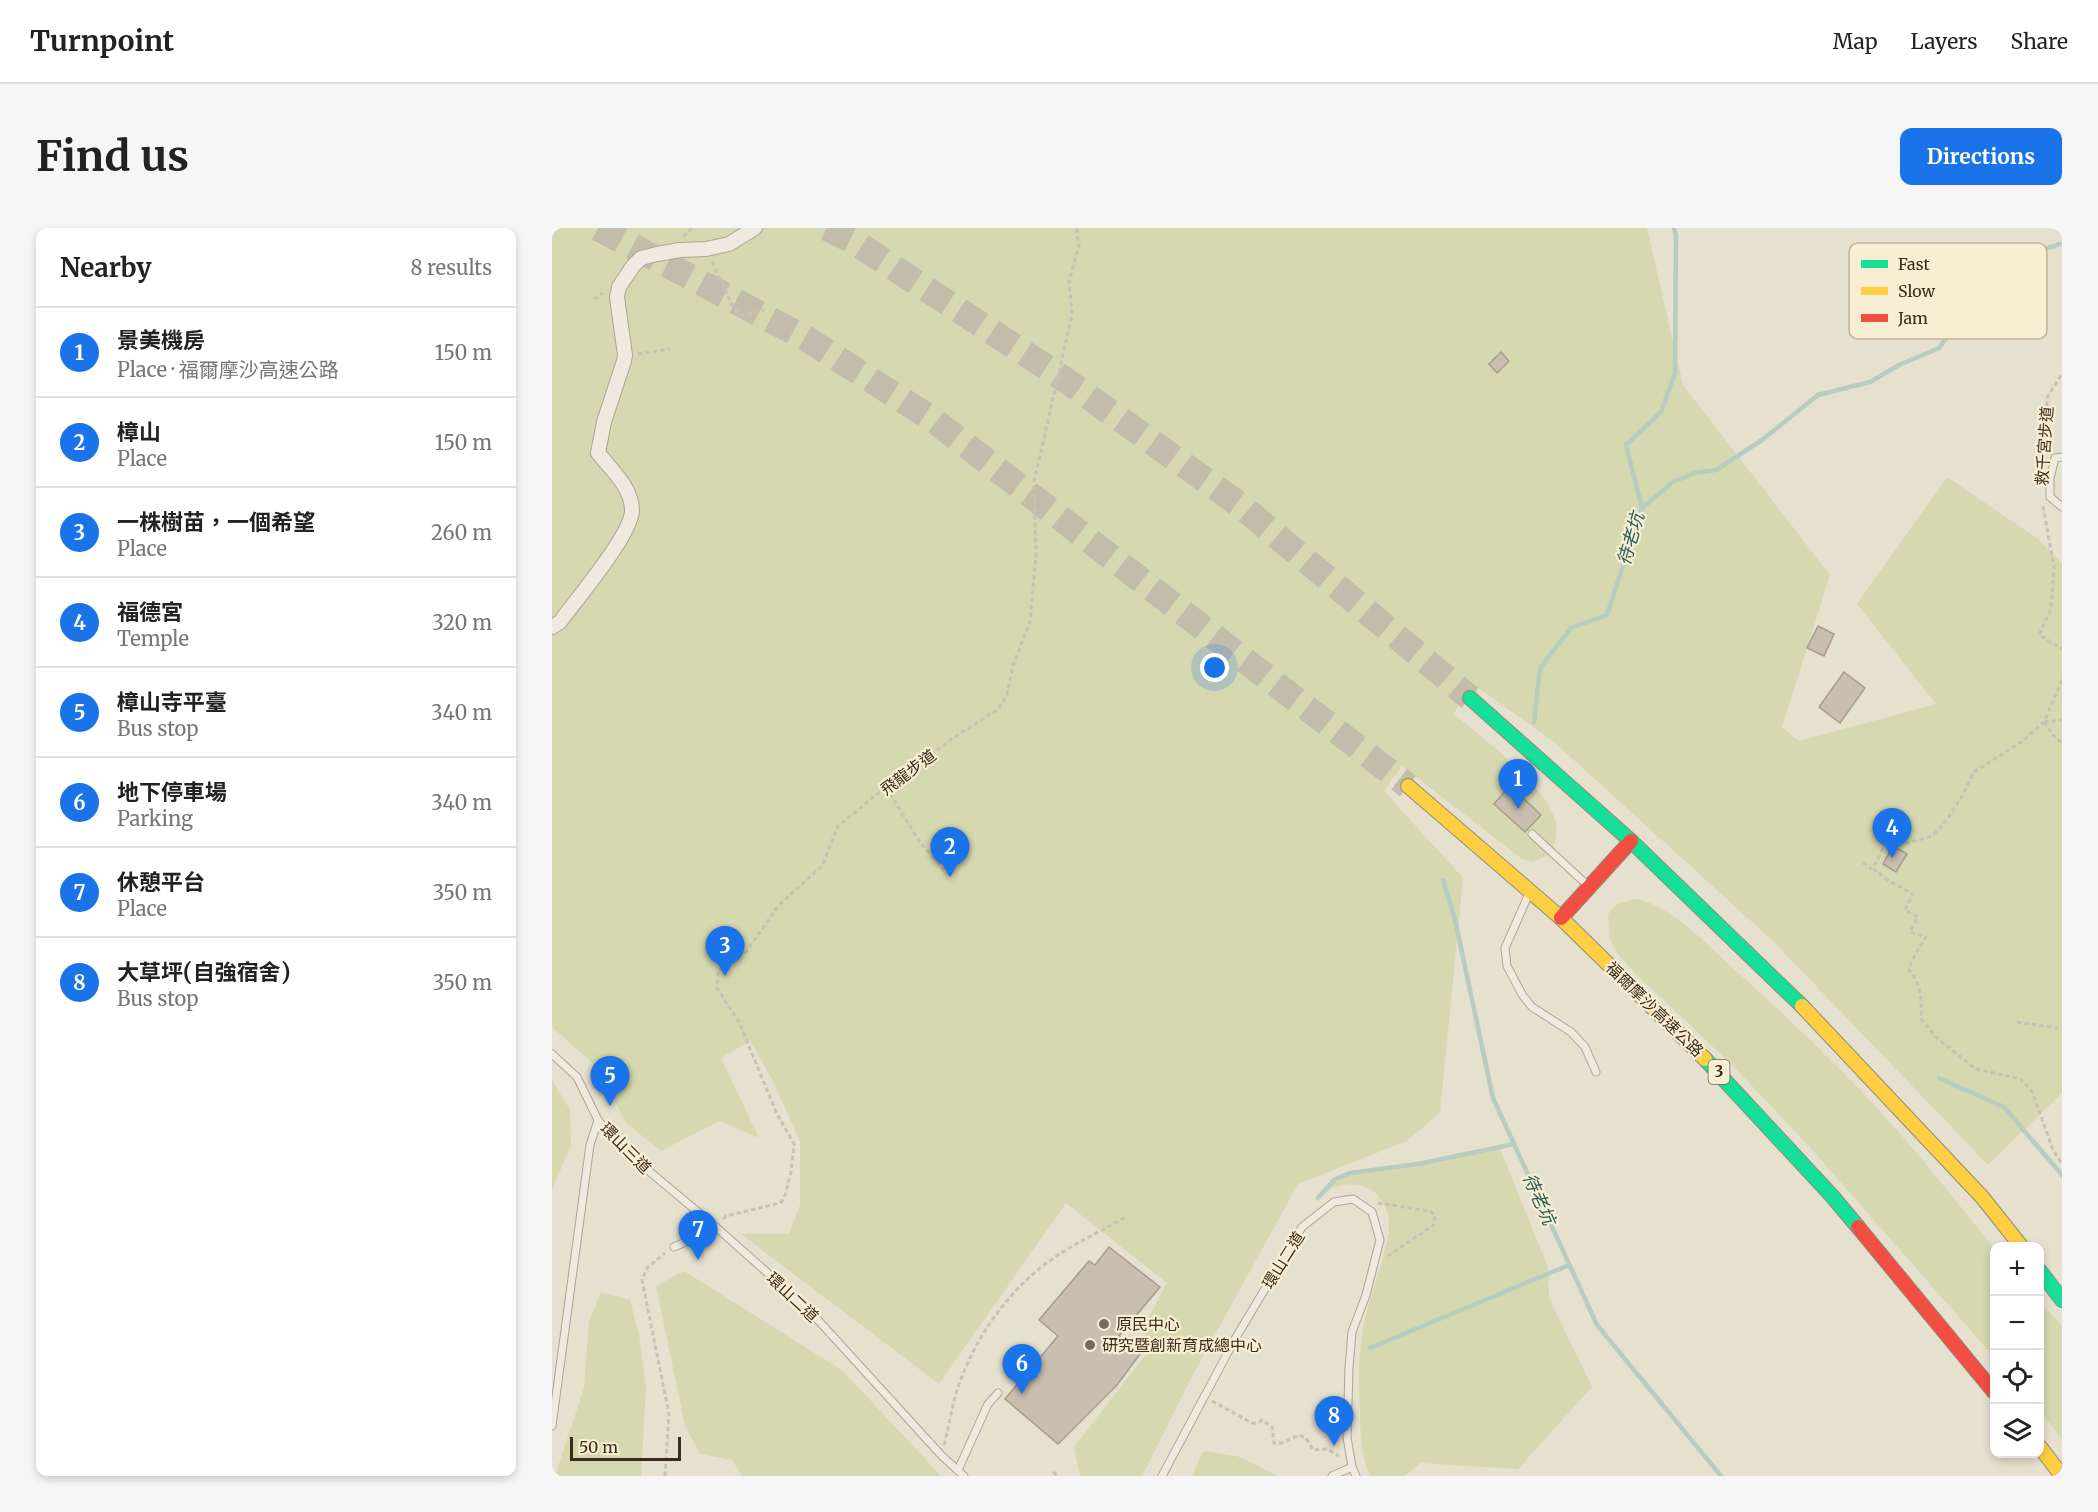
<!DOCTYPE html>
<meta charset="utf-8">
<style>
:root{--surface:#fff;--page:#f6f6f6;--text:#222;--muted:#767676;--line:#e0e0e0;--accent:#1a73e8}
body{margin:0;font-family:Merriweather,"Noto Sans TC",serif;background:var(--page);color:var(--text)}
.controls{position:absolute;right:18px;bottom:18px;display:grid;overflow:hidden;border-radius:12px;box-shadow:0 3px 9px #0003}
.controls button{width:54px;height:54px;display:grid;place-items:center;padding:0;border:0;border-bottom:2px solid var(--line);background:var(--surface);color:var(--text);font:30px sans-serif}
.scale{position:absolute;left:18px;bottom:15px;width:111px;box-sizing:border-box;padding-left:6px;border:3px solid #3c2c1d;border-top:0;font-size:16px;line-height:21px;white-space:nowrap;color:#3c2c1d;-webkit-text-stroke:4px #f8eed3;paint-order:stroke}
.you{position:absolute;left:663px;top:440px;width:21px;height:21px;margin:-15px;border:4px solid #fff;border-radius:50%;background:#1a73e8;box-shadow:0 0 0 9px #1a73e833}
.badge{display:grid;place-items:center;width:39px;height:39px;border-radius:50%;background:var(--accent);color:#fff;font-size:20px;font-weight:700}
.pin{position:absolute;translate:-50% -50px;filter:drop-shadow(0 2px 3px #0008)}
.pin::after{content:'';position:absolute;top:32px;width:21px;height:18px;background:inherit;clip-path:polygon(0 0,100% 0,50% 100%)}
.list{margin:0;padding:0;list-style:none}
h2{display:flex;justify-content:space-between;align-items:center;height:78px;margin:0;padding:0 24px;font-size:26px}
h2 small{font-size:20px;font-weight:400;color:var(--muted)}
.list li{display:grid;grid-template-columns:39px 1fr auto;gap:18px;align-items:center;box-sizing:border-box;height:90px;padding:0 24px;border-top:2px solid var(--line)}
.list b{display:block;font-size:22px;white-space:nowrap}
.list p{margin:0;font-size:20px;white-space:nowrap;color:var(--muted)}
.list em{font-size:20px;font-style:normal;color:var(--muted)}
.icon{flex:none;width:33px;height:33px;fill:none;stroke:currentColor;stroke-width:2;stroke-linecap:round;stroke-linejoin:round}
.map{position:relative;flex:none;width:1510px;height:1248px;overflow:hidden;border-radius:12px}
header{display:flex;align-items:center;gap:36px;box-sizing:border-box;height:84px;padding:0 30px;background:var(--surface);border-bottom:2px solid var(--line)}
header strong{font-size:28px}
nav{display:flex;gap:33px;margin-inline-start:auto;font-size:21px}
.intro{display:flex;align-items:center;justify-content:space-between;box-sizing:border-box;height:144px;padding:0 36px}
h1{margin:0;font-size:42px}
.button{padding:15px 27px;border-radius:12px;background:var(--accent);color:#fff;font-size:21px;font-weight:700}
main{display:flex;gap:36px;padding:0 36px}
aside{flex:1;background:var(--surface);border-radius:12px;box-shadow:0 3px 9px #0003}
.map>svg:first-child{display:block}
.green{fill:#d6d8af}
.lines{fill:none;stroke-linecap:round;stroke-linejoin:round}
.stream{stroke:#b8ccc1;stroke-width:4.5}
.building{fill:#cabeae;stroke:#a79b8d;stroke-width:1.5}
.highway-tunnel{stroke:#c4bcab;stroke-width:26;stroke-dasharray:26 13;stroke-linecap:butt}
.lane-casing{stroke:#aca496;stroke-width:9}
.street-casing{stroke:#aca496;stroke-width:16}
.fast-casing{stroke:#918a7d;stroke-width:16}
.slow-casing{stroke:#918a7d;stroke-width:16}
.jam-casing{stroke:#918a7d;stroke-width:16}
.path{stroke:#c7c1b6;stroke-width:3;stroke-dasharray:4.5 3;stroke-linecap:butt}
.lane{stroke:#eeeae0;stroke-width:7}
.street{stroke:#eeeae0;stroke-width:14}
.fast{stroke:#16e098;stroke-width:14}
.slow{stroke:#ffcf43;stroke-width:14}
.jam{stroke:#f24e42;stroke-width:14}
.poi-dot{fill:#786b5b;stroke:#f8eed3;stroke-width:2}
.labels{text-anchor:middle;stroke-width:4.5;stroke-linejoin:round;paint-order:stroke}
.shield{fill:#f8eed3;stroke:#746654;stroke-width:1.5}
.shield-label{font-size:15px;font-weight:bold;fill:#3c2c1d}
.street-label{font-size:16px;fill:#3c2c1d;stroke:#f8eed3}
.poi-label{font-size:16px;fill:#3c2c1d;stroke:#f8eed3;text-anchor:start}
.water-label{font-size:18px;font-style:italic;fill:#2b5d5a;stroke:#f8eed3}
.key{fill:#f8eed3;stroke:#c0b49c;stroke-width:1.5}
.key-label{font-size:16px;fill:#3c2c1d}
</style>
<header>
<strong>Turnpoint</strong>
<nav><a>Map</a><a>Layers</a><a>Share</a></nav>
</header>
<div class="intro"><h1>Find us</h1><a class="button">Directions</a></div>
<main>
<aside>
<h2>Nearby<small>8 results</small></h2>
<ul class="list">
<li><span class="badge">1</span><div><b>景美機房</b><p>Place · 福爾摩沙高速公路</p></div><em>150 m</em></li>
<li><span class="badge">2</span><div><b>樟山</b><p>Place</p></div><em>150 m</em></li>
<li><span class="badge">3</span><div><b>一株樹苗，一個希望</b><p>Place</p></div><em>260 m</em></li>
<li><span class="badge">4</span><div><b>福德宮</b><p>Temple</p></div><em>320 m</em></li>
<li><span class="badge">5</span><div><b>樟山寺平臺</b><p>Bus stop</p></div><em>340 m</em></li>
<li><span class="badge">6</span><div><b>地下停車場</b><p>Parking</p></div><em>340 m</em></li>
<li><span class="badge">7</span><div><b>休憩平台</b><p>Place</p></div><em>350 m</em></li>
<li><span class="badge">8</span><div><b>大草坪(自強宿舍)</b><p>Bus stop</p></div><em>350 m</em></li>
</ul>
</aside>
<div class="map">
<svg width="1510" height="1248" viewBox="0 0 1510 1248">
<rect width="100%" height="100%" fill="#e6e0ce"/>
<g class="green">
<path d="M0,0H1095L1131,157L1278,347L1230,499L1247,513L1384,476L1305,376L1395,249L1486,311L1510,335V865L1436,937L1221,713L1002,514L918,454L902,486C931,511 995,557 1004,595C1006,606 1003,616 999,626L981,634L970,631L850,538L832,563L911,650L888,885L855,913L746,956L639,1150L590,1248H528L522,1219L602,1116L589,1104L615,1055L514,975L387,1156L189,1006H237L248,977V914L221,853L198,813L169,830L207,910L168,893L109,923L74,895L47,841L0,799Z"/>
<path d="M1083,671C1118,676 1156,718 1182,741C1226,781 1269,821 1310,864C1357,913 1399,967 1442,1020V1129L1255,916L1178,835L1083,745L1066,726L1058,712L1056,690L1057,684L1065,676Z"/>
<path d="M0,852L18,882L19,917L0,962Z"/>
<path d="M947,918L996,1039L997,1070L1040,1159L966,1241L868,1235L853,1248H818C809,1228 808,1206 808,1185C806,1143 806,1113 818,1072C824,1051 839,1012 837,992C832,957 799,947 771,965L787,950L798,946L861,938Z"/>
<path d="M132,1043L291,1143L389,1248H190L180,1232L148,1226L133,1198L104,1058Z"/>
<path d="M49,1064L78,1072L87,1107L94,1160L89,1248H3L32,1160L37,1094Z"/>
<path d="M1488,1074L1510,1098V1211L1488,1183Z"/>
<path d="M651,1223L685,1228L726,1248H640Z"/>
</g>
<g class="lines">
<g class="stream">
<path d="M1090,280L1121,254L1142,245L1164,242L1210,212L1266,167L1318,154L1347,137L1387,120L1400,102L1415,61L1445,37L1508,16"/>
<path d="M982,494L988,440L1019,400L1055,387L1090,280L1074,217L1109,184L1123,145L1124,8L1122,0"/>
<path d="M891,652L903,692L941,870L1045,1097L1169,1248"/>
<path d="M1387,850L1452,879L1510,947"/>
<path d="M766,970L783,951L798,945L866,936L962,916"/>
<path d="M818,1120L1017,1037"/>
</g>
</g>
<g class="building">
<path d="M949,124L957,133L945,145L937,136Z"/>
<path d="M1266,398L1282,406L1272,428L1255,420Z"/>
<path d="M1292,444L1313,460L1288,495L1267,479Z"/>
<path d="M958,558L989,587L973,604L942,576Z"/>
<path d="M1341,618L1355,626L1344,644L1331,636Z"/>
<path d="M557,1019L608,1059L567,1108L589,1125L565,1157L506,1216L453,1171L506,1108L487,1092L537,1033L543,1037Z"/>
</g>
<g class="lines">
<g class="highway-tunnel">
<path d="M46,0L255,111L380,191L856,558"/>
<path d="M275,0L301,13L512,151L688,277L918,470"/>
</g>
<g class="lane-casing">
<g id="lane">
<path d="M1510,279L1498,269V250L1503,230L1510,229"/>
<path d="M980,606L1033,655"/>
<path d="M976,668L953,720L955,738L971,768L980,779L1019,804L1033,819L1044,844"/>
<path d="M0,826L25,849L46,892L67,918L165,1000L255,1080L390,1228L412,1248"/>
<path d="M122,1019L165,1000"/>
<path d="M0,1198L38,917L46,892"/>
<path d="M406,1242L436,1176L446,1165"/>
<path d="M610,1248L683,1111L750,999L782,974L801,971L820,984L828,1012L814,1067L800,1104L797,1140L795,1209L800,1239L804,1248"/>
<path d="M780,1248L800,1239"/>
</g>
</g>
<g class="street-casing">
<path id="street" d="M0,399L8,394C23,373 82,304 80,281C79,259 59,241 46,225L52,194L72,133L73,127L65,69L67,59L81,38L89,30L105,26L128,22L154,21L177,16L203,0"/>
</g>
<g class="fast-casing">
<g id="fast">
<path d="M918,470L1079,613L1250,778"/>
<path d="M1153,831L1280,968L1306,999"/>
<path d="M1488,1043L1510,1072"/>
</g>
</g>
<g class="slow-casing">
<g id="slow">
<path d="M856,558L1009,690L1153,831"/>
<path d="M1250,778L1430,969L1469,1018"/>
<path d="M1488,1219L1510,1248"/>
</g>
</g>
<g class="jam-casing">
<g id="jam">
<path d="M1009,690L1079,613"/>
<path d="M1306,999L1442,1164"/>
</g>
</g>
<g class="path">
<path d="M131,9L140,0"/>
<path d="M160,34L182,81L188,86H201L212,82"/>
<path d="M42,71L51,65"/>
<path d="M86,126L118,121"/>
<path d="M1487,245L1496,168L1510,146"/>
<path d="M1491,278L1502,339L1499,381L1487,407L1510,421"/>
<path d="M1510,452L1492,494L1469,514L1422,544L1408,572L1391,597L1380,608L1345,618L1333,616L1321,640L1334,651L1361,666L1353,682L1366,689L1358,704L1374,709L1359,734L1357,742C1369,755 1370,774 1369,791L1385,810L1424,841L1468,851L1480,863L1501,922L1510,936"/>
<path d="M1492,494L1501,507L1510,515"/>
<path d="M1492,494L1510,492"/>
<path d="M334,559L367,613L398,649"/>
<path d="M1311,635L1320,641"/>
<path d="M1465,794L1510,801"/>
<path d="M826,975L878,983L883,988L882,997L834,1029"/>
<path d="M171,991L174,988L228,975L232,971L239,944L242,916L224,884L187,794L165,760L166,743L194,724L227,677L270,638L286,598L334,559L401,510L445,482L455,467L461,437L478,394L484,327L482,254L520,87L517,53L527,18L524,0"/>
<path d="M660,1173L700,1195H706L710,1192L720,1199L722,1215H730L747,1207L754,1210L761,1222L775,1221L787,1228"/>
<path d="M392,1217C397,1198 400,1178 406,1159C423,1110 456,1062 499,1032C523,1015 549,1003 574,989"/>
<path d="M501,1244L506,1248"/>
<path d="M113,1248L117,1186L90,1052L95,1040L113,1025"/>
</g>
<use href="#lane" class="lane"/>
<use href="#street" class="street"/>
<use href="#fast" class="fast"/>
<use href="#slow" class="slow"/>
<use href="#jam" class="jam"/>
</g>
<g class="poi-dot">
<circle cx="552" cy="1096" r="6"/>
<circle cx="538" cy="1117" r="6"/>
</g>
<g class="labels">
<rect class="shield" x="1156.5" y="832" width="21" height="24" rx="4.5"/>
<g class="shield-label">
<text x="1167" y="849">3</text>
</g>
<g class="street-label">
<text transform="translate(1492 218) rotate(-86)" y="6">救千宮步道</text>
<text transform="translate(356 544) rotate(-37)" y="6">飛龍步道</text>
<text transform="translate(1103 781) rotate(44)" y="6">福爾摩沙高速公路</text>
<text transform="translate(74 920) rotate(45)" y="6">環山三道</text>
<text transform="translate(731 1032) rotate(-58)" y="6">環山二道</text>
<text transform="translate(241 1069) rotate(43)" y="6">環山二道</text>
</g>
<g class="poi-label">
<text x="564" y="1102">原民中心</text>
<text x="550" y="1123">研究暨創新育成總中心</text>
</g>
<g class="water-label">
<text transform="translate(1079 311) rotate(-74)" y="6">待老坑</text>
<text transform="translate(987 971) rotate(66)" y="6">待老坑</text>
</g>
</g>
<rect x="1297" y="15" width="198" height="96" rx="9" class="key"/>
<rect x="1309" y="32" width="27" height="8" fill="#16e098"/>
<rect x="1309" y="59" width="27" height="8" fill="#ffcf43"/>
<rect x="1309" y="86" width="27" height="8" fill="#f24e42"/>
<g class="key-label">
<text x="1346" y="42">Fast</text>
<text x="1346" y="69">Slow</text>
<text x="1346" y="96">Jam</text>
</g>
</svg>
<div class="controls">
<button>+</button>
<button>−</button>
<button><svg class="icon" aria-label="locate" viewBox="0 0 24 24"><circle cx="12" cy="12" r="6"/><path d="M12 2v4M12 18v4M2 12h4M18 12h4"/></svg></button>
<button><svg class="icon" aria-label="layers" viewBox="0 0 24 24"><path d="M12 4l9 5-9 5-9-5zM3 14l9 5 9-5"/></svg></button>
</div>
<div class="scale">50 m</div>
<div class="you"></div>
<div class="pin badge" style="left:966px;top:581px">1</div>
<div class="pin badge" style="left:398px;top:649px">2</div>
<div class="pin badge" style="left:173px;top:748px">3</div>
<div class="pin badge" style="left:1340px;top:630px">4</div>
<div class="pin badge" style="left:58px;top:878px">5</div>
<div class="pin badge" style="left:470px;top:1166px">6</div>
<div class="pin badge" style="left:146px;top:1032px">7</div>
<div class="pin badge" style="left:782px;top:1218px">8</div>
</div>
</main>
